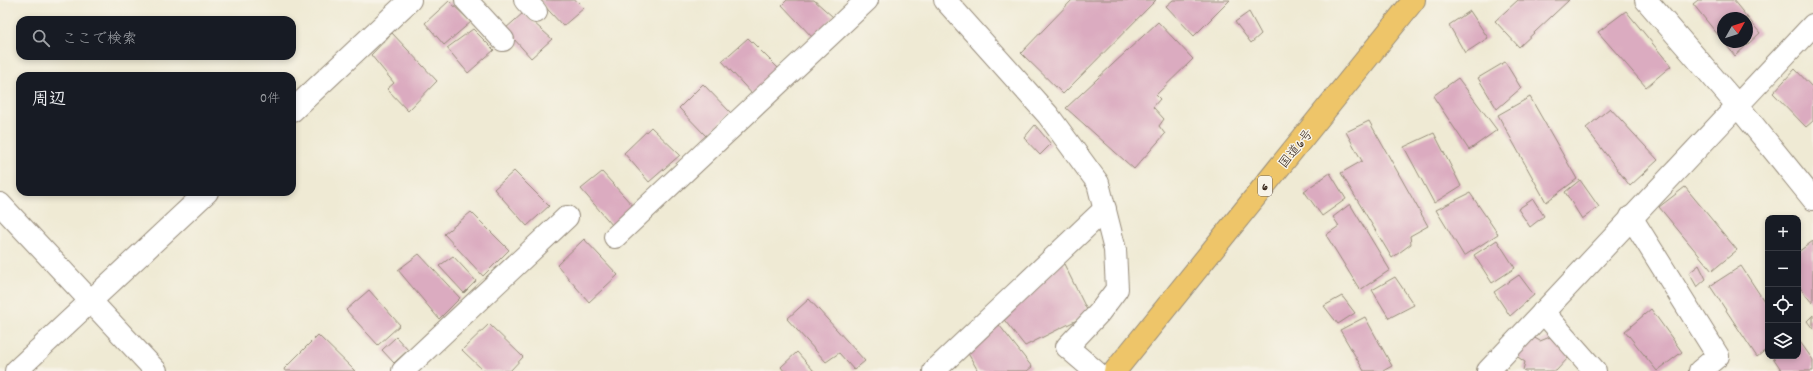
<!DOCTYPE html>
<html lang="ja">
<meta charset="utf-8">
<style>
:root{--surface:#171b24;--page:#242831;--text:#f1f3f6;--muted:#9ea1a6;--line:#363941}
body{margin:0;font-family:Dekko,"Klee One",sans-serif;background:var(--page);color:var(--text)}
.controls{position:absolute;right:12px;bottom:12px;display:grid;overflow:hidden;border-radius:8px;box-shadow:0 2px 6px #0003}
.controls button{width:36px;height:36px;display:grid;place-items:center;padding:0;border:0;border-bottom:1px solid var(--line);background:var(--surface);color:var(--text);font:20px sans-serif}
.compass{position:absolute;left:1717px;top:12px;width:36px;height:36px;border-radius:50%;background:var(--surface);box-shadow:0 2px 6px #0003;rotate:51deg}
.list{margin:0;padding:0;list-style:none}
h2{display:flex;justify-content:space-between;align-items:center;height:52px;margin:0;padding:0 16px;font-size:17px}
h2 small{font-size:13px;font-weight:400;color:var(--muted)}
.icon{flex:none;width:22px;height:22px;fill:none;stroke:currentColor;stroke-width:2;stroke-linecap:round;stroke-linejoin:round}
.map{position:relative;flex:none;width:1813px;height:371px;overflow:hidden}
.search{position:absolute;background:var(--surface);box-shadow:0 2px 6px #0003;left:16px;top:16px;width:280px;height:44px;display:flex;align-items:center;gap:10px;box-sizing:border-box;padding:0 14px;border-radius:12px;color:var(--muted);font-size:15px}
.panel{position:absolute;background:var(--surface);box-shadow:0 2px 6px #0003;left:16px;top:72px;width:280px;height:124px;border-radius:12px}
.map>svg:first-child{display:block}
.building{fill:#dbabc0}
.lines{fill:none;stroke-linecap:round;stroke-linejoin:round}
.street-casing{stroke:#958a79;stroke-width:24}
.highway-casing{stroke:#958a79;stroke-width:24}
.street{stroke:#fff;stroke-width:22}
.highway{stroke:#eec569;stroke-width:22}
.labels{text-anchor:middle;stroke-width:3;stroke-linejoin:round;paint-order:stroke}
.shield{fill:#f7f3e8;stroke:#73665b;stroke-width:1}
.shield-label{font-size:12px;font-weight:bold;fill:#3b2a1e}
.street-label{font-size:13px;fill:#3b2a1e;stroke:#f7f3e8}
</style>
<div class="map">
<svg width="1813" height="371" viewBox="0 0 1813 371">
<rect width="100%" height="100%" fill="#f7f3e8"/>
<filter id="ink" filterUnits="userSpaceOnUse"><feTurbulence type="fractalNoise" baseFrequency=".025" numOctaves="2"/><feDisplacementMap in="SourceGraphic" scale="8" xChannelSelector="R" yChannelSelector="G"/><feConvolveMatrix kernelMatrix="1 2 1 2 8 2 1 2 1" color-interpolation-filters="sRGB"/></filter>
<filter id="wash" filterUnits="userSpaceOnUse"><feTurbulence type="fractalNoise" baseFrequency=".012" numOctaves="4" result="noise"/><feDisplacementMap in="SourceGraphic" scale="16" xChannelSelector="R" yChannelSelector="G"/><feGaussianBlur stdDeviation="0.9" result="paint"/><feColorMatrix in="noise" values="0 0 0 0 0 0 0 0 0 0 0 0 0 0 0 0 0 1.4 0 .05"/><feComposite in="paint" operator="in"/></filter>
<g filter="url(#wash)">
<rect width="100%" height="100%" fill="#efead4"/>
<g id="blocks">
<g class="building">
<path d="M539,0H576L584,8L563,26Z"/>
<path d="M787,0H814L833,17L813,38L782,5Z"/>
<path d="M1072,0H1156L1063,94L1021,53Z"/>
<path d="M1173,0H1230L1194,36L1166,6Z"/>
<path d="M1518,0H1569L1519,47L1495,21Z"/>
<path d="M1698,0H1733L1760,33L1735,56L1724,42H1747V18H1723V41L1693,4Z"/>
<path d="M449,1L471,22L444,45L425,23Z"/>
<path d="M1470,11L1488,38L1465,53L1449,25Z"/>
<path d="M1626,11L1671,66L1646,87L1598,32Z"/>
<path d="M1249,12L1261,34L1251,43L1235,22Z"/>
<path d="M523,13L552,39L531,58L505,29Z"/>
<path d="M1158,22L1193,59L1156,95L1160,99L1153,107L1164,119L1159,126L1165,134L1134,169L1066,108Z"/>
<path d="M473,29L494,50L468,73L447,48Z"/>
<path d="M392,33L437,81L408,111L387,89L394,83L371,55Z"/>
<path d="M748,38L779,69L753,95L722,61Z"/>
<path d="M1505,62L1521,88L1497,109L1478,78Z"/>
<path d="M1795,69L1813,88V121L1806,127L1773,93Z"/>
<path d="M1458,78L1497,130L1469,150L1433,96Z"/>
<path d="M703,84L731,113L706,136L679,108Z"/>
<path d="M1530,97L1577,179L1546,202L1498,115Z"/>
<path d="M1610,108L1658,160L1630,186L1586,128Z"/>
<path d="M1369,121L1428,226L1410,236L1411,244L1392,258L1341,173L1362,161L1346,132Z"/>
<path d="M1035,125L1051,144L1040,155L1024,138Z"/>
<path d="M651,127L680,155L649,182L624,153Z"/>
<path d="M1434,133L1461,186L1434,203L1404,147Z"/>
<path d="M514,171L549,206L527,226L494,189Z"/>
<path d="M602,172L634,207L613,226L581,189Z"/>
<path d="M1330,173L1346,199L1322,216L1304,191Z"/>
<path d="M1580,180L1599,207L1582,219L1565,192Z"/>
<path d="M1685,187L1737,250L1712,271L1659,207Z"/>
<path d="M1470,193L1498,234L1464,256L1436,210Z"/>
<path d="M1533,199L1544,216L1530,227L1518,209Z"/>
<path d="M1350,204L1390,270L1360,290L1326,235L1339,226L1333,217Z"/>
<path d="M471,212L509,250L483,276L444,234Z"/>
<path d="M584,239L618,275L589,302L557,265Z"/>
<path d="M1497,240L1515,268L1492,283L1474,255Z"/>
<path d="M1813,241V302L1812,303L1798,285V252Z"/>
<path d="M419,254L460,298L439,319L398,270Z"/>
<path d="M453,256L476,281L464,293L439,266Z"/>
<path d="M1063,262L1089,314L1025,346L1001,316Z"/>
<path d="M1699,265L1706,279L1697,287L1689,273Z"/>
<path d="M1741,266L1768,307V348L1757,357L1710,286Z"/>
<path d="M1519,275L1534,295L1510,316L1494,292Z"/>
<path d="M1395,277L1414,305L1389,318L1372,290Z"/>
<path d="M369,290L400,325L378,345L346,310Z"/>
<path d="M1342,296L1355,313L1338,324L1324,306Z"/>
<path d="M809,299L865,361L854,370L839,353L826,362L787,319Z"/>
<path d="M1651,309L1682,352L1657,371L1625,331Z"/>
<path d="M1813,315V329L1807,321Z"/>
<path d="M1365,317L1392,366L1383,371H1364L1340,330Z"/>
<path d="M996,321L1032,367L1027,371H978L965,348Z"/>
<path d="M489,324L523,357L510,371H484L462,350Z"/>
<path d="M318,335L355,371H285L284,369Z"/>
<path d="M1531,336L1540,341L1550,337L1569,357L1556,371H1525L1523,370L1525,362L1515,355Z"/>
<path d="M396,337L408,350L394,363L382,350Z"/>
<path d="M1798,339L1813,360V371H1782L1772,356H1798Z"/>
<path d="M797,352L814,371H784L781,367Z"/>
</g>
</g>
</g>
<g filter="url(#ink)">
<use href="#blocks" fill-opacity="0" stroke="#958a79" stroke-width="1"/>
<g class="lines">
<g class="street-casing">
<g id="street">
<path d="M466,0L503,40"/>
<path d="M525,0L536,12"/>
<path d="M945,0L1048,115L1098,183L1115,250L1117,289L1099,313L1067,347L1095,371"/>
<path d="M1646,0L1737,105L1813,199"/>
<path d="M292,111L410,0"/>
<path d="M0,204L156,371"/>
<path d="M1631,217L1718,356L1700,371"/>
<path d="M615,237L867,0"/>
<path d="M1543,312L1595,371"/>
<path d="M16,371L207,192"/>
<path d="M403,371L567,217"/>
<path d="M934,371L1105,209"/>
<path d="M1488,371L1813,25"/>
</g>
</g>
<g class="highway-casing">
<path id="highway" d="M1115,371L1414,0"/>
</g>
<use href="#street" class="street"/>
<use href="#highway" class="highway"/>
</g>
</g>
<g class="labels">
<rect class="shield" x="1258" y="176" width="14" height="20" rx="3"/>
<g class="shield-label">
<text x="1265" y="190">6</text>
</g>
<g class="street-label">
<text transform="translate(1295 148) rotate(-51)" y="5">国道6号</text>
</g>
</g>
</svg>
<div class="controls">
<button>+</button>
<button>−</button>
<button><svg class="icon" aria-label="locate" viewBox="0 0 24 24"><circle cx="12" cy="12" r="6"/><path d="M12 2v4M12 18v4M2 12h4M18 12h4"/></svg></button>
<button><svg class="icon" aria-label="layers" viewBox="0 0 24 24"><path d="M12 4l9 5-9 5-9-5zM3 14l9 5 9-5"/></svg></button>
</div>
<svg class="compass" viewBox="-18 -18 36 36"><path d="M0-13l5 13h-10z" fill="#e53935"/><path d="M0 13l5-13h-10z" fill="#9ea1a6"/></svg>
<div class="search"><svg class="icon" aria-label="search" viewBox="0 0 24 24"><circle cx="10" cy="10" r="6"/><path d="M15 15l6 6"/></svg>ここで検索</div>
<section class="panel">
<h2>周辺<small>0件</small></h2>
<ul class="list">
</ul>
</section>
</div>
